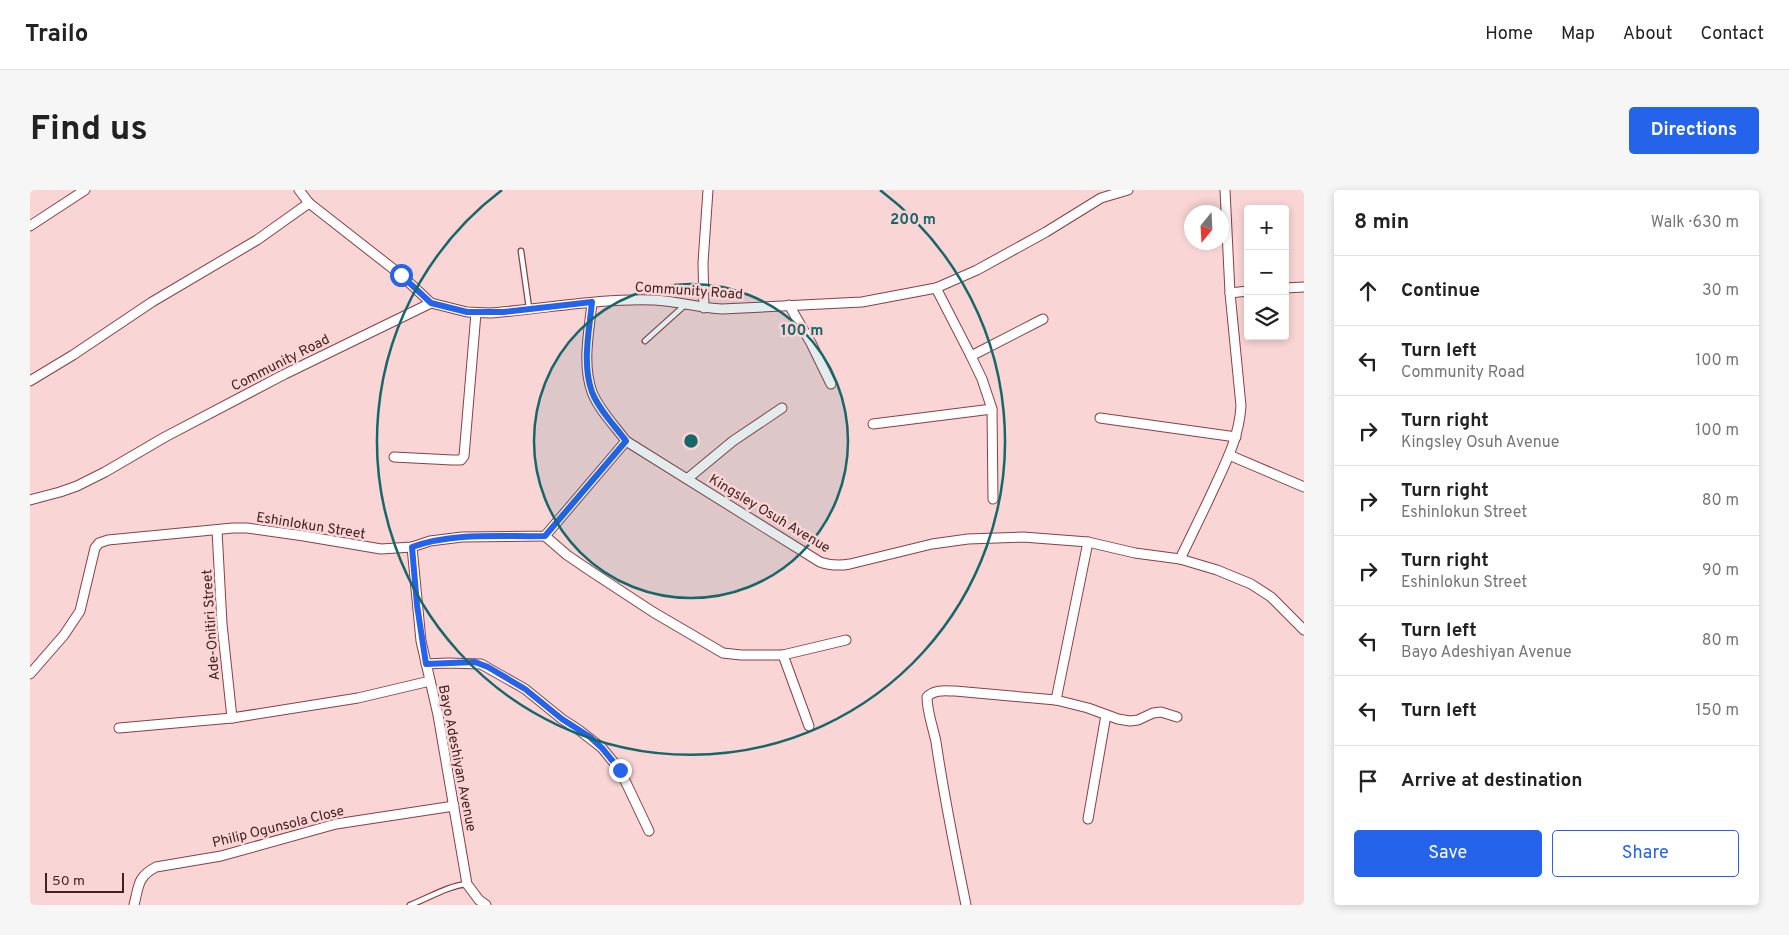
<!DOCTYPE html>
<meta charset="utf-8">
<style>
:root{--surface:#fff;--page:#f6f6f6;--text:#222;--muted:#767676;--line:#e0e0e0;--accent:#2563eb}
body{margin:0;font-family:Overpass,sans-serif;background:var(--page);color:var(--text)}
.controls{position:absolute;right:15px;top:15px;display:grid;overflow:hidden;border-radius:5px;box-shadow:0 2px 8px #0003}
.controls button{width:45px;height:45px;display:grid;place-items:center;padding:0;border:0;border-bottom:1px solid var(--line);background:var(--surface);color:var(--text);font:25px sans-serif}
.compass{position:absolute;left:1154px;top:15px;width:45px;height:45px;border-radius:50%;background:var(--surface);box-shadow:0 2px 8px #0003;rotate:198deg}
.scale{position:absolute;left:15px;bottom:12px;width:79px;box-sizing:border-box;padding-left:5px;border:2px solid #432123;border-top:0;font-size:14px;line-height:18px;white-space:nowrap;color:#432123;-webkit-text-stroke:4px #f9d5d5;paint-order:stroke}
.stop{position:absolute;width:15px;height:15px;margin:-11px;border:4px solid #2563eb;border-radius:50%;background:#fff}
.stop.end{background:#2563eb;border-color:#fff;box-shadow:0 1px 5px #0008}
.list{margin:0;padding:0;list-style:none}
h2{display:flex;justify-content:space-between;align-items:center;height:65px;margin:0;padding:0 20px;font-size:21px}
h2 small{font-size:16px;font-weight:400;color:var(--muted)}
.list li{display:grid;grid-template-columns:32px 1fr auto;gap:15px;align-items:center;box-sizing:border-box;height:70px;padding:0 20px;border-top:1px solid var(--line)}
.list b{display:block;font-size:19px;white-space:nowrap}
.list p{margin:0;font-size:16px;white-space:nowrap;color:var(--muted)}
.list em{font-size:16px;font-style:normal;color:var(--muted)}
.actions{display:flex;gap:10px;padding:15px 20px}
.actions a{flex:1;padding:11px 0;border:1px solid var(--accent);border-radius:5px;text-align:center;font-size:18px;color:var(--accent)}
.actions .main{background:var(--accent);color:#fff}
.icon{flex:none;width:28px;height:28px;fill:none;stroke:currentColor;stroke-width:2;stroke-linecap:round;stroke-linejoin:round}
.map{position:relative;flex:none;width:1274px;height:715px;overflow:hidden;border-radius:5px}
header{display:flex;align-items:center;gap:30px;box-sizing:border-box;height:70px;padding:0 25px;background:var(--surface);border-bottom:1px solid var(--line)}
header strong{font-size:24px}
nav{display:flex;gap:28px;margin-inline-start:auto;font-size:18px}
.intro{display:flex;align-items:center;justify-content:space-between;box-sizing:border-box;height:120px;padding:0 30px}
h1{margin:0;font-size:35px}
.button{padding:12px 22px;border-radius:5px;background:var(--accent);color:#fff;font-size:18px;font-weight:700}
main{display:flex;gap:30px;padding:0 30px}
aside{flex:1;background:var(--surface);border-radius:5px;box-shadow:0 2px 8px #0003}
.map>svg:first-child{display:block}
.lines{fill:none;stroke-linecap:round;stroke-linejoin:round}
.service-casing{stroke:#8a3f44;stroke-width:7}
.minor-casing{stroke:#8a3f44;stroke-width:11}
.service{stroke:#fff;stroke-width:4.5}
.minor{stroke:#fff;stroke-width:9}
.route{stroke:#2563eb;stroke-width:6}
.ring{fill:none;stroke:#176668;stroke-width:2.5}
.labels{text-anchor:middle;stroke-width:5;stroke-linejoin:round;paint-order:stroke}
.street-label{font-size:14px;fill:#432123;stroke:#f9d5d5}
.centre{fill:#176668;stroke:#f9d5d5;stroke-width:2.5}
.ring-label{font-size:15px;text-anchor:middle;font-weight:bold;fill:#176668;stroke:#f9d5d5;stroke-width:5;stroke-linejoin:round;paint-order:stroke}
</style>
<header>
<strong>Trailo</strong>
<nav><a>Home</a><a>Map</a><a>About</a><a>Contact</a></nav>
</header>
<div class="intro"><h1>Find us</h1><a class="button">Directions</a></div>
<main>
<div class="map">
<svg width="1274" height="715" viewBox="0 0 1274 715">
<rect width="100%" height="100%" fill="#f9d5d5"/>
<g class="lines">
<g class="service-casing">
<g id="service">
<path d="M491,61L499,118"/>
<path d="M615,151L655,115"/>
<path d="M380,715C399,708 417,696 437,694"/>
</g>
</g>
<g class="minor-casing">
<g id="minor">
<path d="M269,0L279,13L371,85L401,113"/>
<path d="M0,36L55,0"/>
<path d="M906,98L941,166L952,189L962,219L963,309"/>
<path d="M1255,98L1274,97"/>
<path d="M1200,103L1218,101"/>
<path d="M562,113C559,142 552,174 562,202C569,220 585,236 596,251L790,372C801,376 809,376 820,374L902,354L938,349L993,347L1058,352L1105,363L1150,369L1187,380L1221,394L1241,407L1274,440"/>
<path d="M759,115L781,153L801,194"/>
<path d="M674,118L673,73L678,0"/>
<path d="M941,166L1013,129"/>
<path d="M0,191L43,165L122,112L227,50L279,13"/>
<path d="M1070,228L1206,247"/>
<path d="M843,234L962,219"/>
<path d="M1199,265L1274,297"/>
<path d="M364,267L422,270H431L434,266L446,123"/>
<path d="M657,289L703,251L752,218"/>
<path d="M0,310L30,302L47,296L75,282L135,247L255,184L401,113L437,122L460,123C514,119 569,108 624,110C646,111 669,118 692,119L832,112L906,98L947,80L1016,42L1071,8L1098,0"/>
<path d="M187,340L192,434L202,528"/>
<path d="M515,346L537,365L559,380L623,422L693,463L711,465H753L816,450"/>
<path d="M382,357L391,451L408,525L437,694L449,710L456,715"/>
<path d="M1150,369C1162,344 1174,320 1185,296C1198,268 1209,246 1211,216L1200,103L1195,0"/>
<path d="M753,465L779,536"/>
<path d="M396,474L418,473L451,474L495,499L532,529L549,540L572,558L590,580L619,641"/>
<path d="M0,484L34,445L50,421L65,358L69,353L78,350L203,338H217L274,346L351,359L382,357L400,351L432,347L515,346L596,251"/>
<path d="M1026,510L1058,352"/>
<path d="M89,538L202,528L328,508L400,491"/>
<path d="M1058,629L1076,525"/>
<path d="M104,715C109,696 107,687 126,677L191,666L306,634L424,616"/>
<path d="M936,715C925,661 914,607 906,552C903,537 897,522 897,507C904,499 916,501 925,501L1026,510L1058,518L1088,529L1100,531L1108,530L1123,523L1131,522L1147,527"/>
</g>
</g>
<use href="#service" class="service"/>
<use href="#minor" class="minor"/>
</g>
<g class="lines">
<path class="route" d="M371,85L401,113L437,122H474L562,112C559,142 552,174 562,202C569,220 585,236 596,251L515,346C471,347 425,342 382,357L387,415L396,474L445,472L458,477L495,499L532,529L560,547L572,558L590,580"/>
</g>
<circle cx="661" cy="251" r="157" fill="#176668" fill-opacity=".12"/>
<g class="ring">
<circle cx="661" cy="251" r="157"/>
<path d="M850 0A314 314 0 1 1 472 0"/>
</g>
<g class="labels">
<g class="street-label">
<text transform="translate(659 100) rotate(4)" y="5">Community Road</text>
<text transform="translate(250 172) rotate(-27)" y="5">Community Road</text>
<text transform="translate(740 323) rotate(31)" y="5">Kingsley Osuh Avenue</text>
<text transform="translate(281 335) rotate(9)" y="5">Eshinlokun Street</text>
<text transform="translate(180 435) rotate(-94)" y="5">Ade-Onitiri Street</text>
<text transform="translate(428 568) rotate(79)" y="5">Bayo Adeshiyan Avenue</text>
<text transform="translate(248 636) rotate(-14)" y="5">Philip Ogunsola Close</text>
</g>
</g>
<circle cx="661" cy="251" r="8" class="centre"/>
<g class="ring-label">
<text x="883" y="34">200 m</text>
<text x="772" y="145">100 m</text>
</g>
</svg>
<div class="controls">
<button>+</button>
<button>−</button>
<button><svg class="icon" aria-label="layers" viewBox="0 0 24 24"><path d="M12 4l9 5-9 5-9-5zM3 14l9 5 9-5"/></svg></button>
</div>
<svg class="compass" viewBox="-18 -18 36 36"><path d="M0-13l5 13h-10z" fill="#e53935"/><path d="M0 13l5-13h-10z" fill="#767676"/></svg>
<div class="scale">50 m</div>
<div class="stop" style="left:371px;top:85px"></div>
<div class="stop end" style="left:590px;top:580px"></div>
</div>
<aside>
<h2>8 min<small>Walk · 630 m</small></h2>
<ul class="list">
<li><svg class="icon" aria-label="ahead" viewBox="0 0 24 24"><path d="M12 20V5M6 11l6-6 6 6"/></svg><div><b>Continue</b></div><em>30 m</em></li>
<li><svg class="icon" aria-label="left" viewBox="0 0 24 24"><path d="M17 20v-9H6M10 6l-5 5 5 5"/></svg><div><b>Turn left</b><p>Community Road</p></div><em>100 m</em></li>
<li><svg class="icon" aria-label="right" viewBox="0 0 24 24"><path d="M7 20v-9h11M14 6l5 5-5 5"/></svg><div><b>Turn right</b><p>Kingsley Osuh Avenue</p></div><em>100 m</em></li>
<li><svg class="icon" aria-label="right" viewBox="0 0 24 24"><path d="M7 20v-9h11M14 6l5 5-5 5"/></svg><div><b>Turn right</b><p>Eshinlokun Street</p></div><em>80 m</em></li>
<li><svg class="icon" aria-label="right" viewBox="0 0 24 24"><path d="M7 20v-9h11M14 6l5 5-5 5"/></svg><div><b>Turn right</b><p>Eshinlokun Street</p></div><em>90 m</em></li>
<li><svg class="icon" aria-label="left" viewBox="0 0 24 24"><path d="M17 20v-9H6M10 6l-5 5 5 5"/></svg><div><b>Turn left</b><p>Bayo Adeshiyan Avenue</p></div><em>80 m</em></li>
<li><svg class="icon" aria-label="left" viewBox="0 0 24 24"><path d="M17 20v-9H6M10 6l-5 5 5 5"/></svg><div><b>Turn left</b></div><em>150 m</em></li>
<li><svg class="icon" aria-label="arrive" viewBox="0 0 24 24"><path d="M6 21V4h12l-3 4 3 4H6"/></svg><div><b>Arrive at destination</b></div></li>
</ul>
<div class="actions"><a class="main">Save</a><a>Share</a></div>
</aside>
</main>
